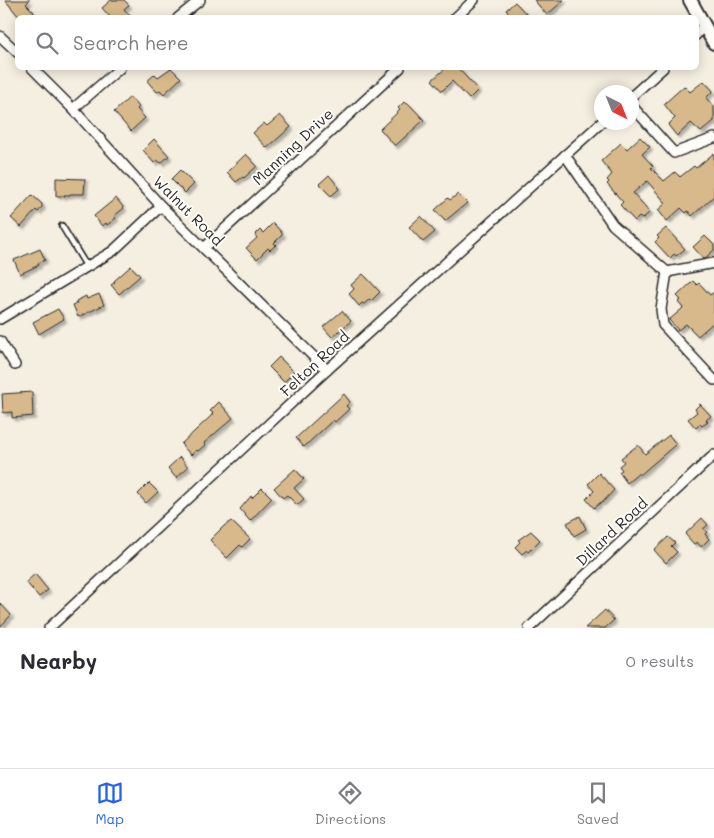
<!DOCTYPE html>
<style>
:root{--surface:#fff;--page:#f7f7f7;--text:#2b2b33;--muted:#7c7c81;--line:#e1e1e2;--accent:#2563eb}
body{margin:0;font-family:Mali,sans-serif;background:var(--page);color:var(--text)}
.compass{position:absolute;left:594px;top:85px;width:45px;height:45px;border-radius:50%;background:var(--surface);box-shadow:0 2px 12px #0003;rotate:137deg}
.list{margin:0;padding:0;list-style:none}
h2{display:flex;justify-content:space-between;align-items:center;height:65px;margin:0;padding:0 20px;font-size:21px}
h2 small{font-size:16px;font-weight:400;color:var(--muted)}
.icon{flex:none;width:28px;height:28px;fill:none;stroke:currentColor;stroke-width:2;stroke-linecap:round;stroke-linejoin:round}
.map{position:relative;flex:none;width:714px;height:628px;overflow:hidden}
.search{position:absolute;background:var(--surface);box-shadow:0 2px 12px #0003;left:15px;right:15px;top:15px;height:55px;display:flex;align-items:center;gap:12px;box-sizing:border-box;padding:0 18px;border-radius:8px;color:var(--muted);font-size:19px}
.sheet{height:140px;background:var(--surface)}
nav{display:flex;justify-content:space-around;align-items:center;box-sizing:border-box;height:70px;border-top:1px solid var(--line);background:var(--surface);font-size:14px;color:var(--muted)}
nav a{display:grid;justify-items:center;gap:2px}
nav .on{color:var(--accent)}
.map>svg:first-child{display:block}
.building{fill:#d7b98b;stroke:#2b2b2b;filter:url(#shadow)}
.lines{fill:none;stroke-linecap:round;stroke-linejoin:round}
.service-casing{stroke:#2b2b2b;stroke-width:8}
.minor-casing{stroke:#2b2b2b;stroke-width:12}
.secondary-casing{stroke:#2b2b2b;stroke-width:16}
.service{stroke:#fdfcf7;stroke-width:4.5}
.minor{stroke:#fdfcf7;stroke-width:9}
.secondary{stroke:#fdfcf7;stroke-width:12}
.labels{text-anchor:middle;stroke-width:4;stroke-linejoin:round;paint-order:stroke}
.street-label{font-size:15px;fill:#2b2b2b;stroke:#fdfcf7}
</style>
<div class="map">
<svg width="714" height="628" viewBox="0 0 714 628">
<defs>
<filter id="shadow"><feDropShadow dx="3" dy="3" stdDeviation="1" flood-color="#0004"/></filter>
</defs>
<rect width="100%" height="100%" fill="#f5efe1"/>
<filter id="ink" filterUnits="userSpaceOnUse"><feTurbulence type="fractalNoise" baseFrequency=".02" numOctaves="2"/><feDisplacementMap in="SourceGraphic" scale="10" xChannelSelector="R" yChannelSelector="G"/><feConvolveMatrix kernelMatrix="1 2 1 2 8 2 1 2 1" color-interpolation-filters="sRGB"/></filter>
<g filter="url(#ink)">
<g class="building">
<path d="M5,0H30L26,4L34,12L28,18H20Z"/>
<path d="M111,0H124L129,5L124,9L132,18H111L102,8Z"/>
<path d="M534,0H564L547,15Z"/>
<path d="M515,2L530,18H513L506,10Z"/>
<path d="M171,68L181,78L164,94L160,90L157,92L147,81L155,74L158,77Z"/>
<path d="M446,68H458L478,90L469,99L452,81L442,91L432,80Z"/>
<path d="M704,81L713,91L706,98L714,107V121L701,132L691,123L677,136L668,125L675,118L664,104L684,86L690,92Z"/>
<path d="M130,97L139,107L137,109L145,118L131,131L114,112Z"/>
<path d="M404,102L406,104L408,103L424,120L395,146L380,129L400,110L398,108Z"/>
<path d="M280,115L291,127L267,148L253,133L264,123L267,126Z"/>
<path d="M640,137L650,147L642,154L653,166L651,168L664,181L675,172L680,177L694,166L696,168L714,153V196L692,216L688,211L686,213L681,208L667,221L658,210L666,203L647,181L633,193L650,212L642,219L639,217L635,221L620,205L623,202L607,184L609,182L607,180L612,174L601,161L621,143L627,149Z"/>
<path d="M154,139L169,156L161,163L157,160L154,163L143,150Z"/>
<path d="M246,154L257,166L244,178L243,177L236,182L227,172Z"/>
<path d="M180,170L194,184L185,193L171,179Z"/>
<path d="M329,175L338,186L337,187L339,189L331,196L319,184Z"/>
<path d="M56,178L85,179L84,194H70V195H64L65,196H56Z"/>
<path d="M458,194L467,203L445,221L435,210L448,198L450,200Z"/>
<path d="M32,195L42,204V207L38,212L36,210L21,227L11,218Z"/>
<path d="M116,198L124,208L114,216L116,218L107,225L106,223L102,226L94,216Z"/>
<path d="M421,216L435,232L423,242L409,227Z"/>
<path d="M273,223L283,234L274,243L276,245L270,250L268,248L257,259L246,248L257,238L255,235L260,230L263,233Z"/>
<path d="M666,228L685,249L676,256L674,254L670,258L655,242L659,238L657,236Z"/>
<path d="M705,236L714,245V250L704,259L693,247Z"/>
<path d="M40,249L45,260L38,263L39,265L20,274L14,260Z"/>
<path d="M131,266L140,276L119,294L111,285L115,282L114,281Z"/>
<path d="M363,274L380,292L371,301L370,299L364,304L362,303L359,306L349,294L354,289L351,285Z"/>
<path d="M693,281L697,285L699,283L710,295L714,292V322L698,336L686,324L678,330L669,320L683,308L678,302L681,300L677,296Z"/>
<path d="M99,294L104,305L78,317L73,305L77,303L76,301L86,296L87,299Z"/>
<path d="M58,309L64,319L39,334L33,322Z"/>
<path d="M342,311L351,321L332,337L323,327Z"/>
<path d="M279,357L294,372L284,382L269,367Z"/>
<path d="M32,392L33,416L12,418V412L3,413L2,394Z"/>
<path d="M344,394L350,402L346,406L349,409L335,422L333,420L304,447L296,438Z"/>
<path d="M219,402L233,418L204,443L205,445L198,451L197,450L191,455L181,444L211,416L213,413L210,411Z"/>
<path d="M700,404L711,416L706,420L708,422L702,426L700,424L696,428L688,419L697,412L695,409Z"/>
<path d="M669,435L676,444L640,475L639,473L627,483L619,472L622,470L619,466L624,462L621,458L638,445L645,454Z"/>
<path d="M180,457L188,467L176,478L168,468Z"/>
<path d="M295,469L304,479L294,488L304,499L297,505L287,495L283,498L274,488Z"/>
<path d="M599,473L614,490L602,503L601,502L594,508L586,499L594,491L588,484Z"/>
<path d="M149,483L158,492L146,503L138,494Z"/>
<path d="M262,488L272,498L250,521L240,509L251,496L252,498Z"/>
<path d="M580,516L586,529L574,536L567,523Z"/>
<path d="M702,518L708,525L703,529L707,532L705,534L709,539L701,547L697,542L694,544L685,534Z"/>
<path d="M231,521L250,539L242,547L240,545L227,558L210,540L225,525H226Z"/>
<path d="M531,531L540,540L528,552L527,550L522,554L515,547L520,542L518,540Z"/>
<path d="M668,537L675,543L671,546L677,552L666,563L654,550Z"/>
<path d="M35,574L48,590L39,597L26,582Z"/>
<path d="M0,603L11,615L0,627Z"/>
<path d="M605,610L614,620L605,628H585Z"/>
</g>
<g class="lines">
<g class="service-casing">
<path id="service" d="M62,226L87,267"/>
</g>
<g class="minor-casing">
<g id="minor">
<path d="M178,18L200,0"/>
<path d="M455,18L474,0"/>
<path d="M696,35L704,25"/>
<path d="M0,36L18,53"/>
<path d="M32,68L73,109L161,206L327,370"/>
<path d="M632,96L663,68"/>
<path d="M632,106L674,153L714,138"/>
<path d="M73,109L120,68"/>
<path d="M565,155L613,225L667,272"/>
<path d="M204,248L400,68"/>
<path d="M667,272L661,309L663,325L714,380"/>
<path d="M667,272L714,263"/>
<path d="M0,319L113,251L161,206"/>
<path d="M0,341L15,365"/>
<path d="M49,628L327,370L602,122"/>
<path d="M529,628L714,455"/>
</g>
</g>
<g class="secondary-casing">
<path id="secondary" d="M690,0L714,43"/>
</g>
<use href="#service" class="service"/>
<use href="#minor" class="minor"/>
<use href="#secondary" class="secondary"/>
</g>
</g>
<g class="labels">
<g class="street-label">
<text transform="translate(293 147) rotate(-43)" y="5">Manning Drive</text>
<text transform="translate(188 211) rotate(45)" y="5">Walnut Road</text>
<text transform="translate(315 364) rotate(-43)" y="5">Felton Road</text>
<text transform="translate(612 532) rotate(-43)" y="5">Dillard Road</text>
</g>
</g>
</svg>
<svg class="compass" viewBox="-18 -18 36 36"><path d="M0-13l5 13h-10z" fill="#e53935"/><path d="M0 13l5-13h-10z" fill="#7c7c81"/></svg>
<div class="search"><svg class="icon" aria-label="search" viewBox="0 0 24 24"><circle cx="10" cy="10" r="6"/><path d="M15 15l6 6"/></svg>Search here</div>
</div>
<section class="sheet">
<h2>Nearby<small>0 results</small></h2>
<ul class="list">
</ul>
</section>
<nav>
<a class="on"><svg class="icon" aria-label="map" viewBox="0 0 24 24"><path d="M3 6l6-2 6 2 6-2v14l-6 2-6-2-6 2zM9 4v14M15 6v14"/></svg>Map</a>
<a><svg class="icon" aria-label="directions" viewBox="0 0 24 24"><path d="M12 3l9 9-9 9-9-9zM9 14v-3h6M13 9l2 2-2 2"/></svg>Directions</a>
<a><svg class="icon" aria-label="saved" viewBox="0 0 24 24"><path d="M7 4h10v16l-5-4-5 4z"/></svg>Saved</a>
</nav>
